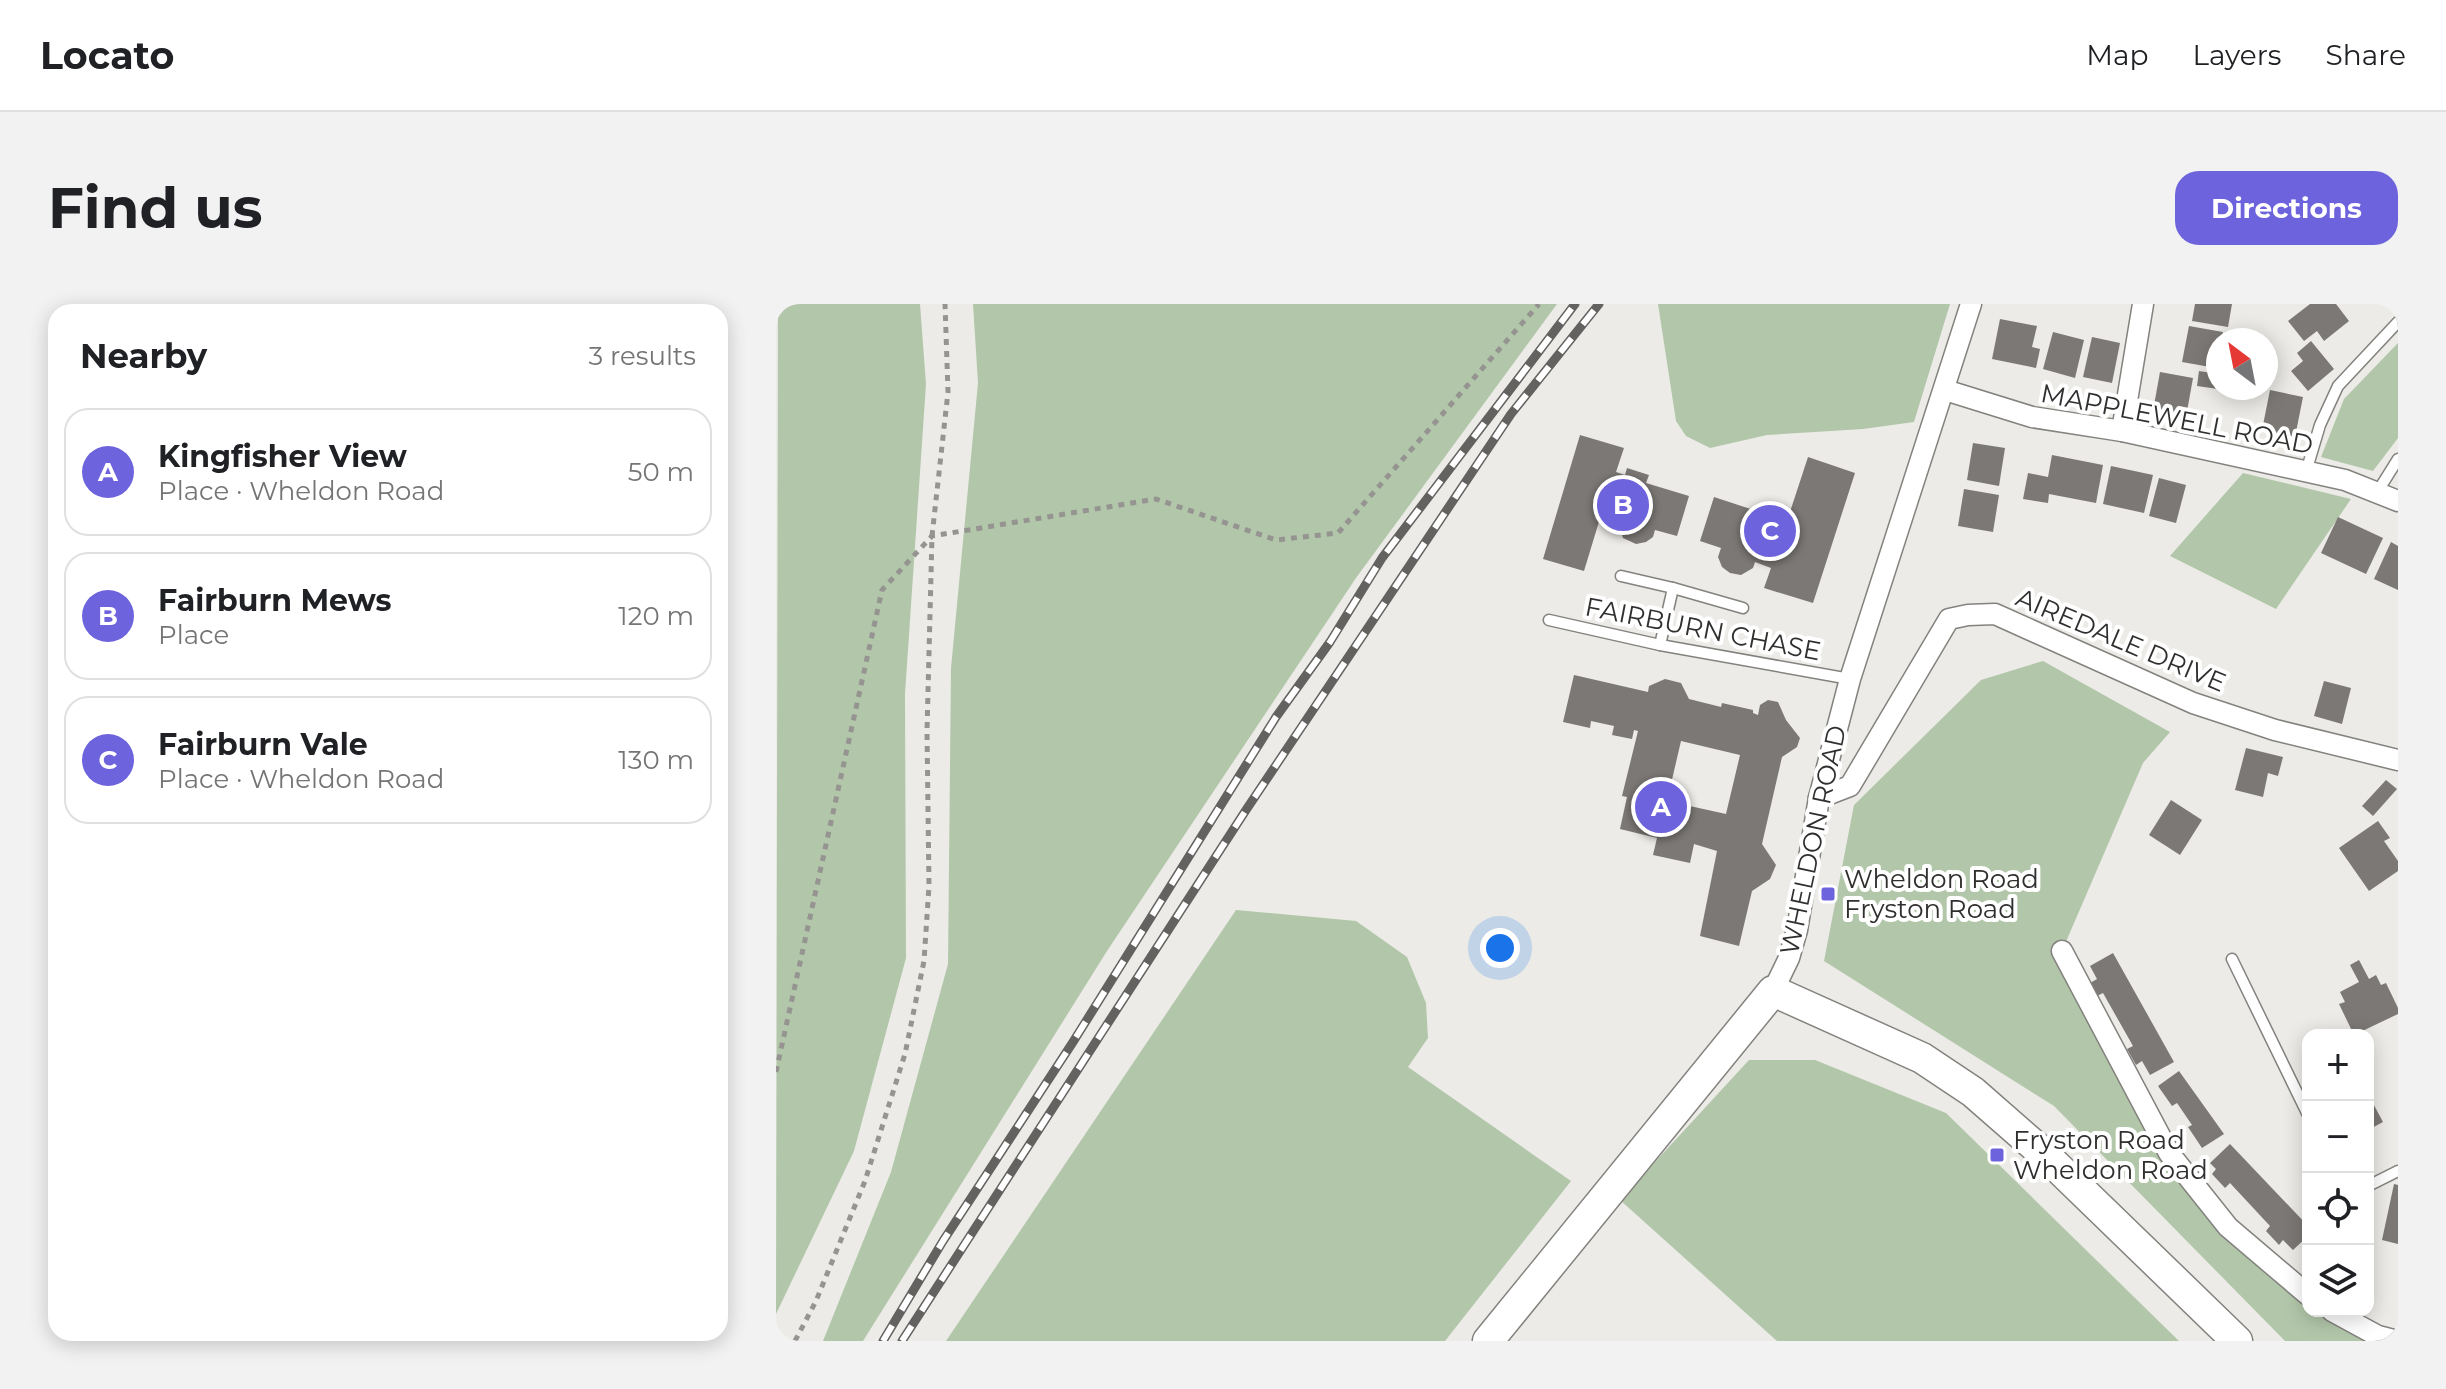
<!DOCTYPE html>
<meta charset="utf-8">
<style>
:root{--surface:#fff;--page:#f2f2f2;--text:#202124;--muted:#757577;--line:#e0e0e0;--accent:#6d63dd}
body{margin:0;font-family:Montserrat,sans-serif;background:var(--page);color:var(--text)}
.controls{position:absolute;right:24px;bottom:24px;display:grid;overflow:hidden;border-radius:16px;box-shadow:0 4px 20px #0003}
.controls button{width:72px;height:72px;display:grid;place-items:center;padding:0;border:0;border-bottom:2px solid var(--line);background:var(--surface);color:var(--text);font:40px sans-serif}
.compass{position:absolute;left:1430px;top:24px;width:72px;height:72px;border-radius:50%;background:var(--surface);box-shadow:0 4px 20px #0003;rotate:328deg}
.you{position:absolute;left:724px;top:644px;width:28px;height:28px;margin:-20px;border:6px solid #fff;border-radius:50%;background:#1a73e8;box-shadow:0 0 0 12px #1a73e833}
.badge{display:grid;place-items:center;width:52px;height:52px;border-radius:50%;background:var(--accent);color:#fff;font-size:26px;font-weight:700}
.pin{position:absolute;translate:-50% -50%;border:4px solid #fff;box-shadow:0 2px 8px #0006}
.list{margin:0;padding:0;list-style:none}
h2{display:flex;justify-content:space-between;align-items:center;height:104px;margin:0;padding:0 32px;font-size:34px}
h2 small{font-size:26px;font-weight:400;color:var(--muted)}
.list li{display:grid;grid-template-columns:52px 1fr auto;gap:24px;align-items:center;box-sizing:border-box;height:128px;margin:0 16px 16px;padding:0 16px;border:2px solid var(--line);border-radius:24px}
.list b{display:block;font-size:30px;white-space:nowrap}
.list p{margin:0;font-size:26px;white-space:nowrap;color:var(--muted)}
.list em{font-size:26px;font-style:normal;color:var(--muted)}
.icon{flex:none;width:44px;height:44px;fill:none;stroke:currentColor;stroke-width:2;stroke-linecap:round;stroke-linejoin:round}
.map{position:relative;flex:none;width:1622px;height:1037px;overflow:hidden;border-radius:24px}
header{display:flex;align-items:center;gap:48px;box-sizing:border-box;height:112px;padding:0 40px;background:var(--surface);border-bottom:2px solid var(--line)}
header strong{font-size:38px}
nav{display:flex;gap:44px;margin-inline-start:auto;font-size:28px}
.intro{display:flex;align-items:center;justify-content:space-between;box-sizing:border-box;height:192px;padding:0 48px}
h1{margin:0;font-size:56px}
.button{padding:20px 36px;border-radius:24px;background:var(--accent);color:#fff;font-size:28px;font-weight:700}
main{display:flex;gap:48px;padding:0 48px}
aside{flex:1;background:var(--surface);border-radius:24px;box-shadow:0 4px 20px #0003}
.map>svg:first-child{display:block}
.green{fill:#b2c7aa}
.building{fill:#7b7875;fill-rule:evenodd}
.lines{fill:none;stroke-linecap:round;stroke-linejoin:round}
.lane-casing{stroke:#83827e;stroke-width:13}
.street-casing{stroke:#83827e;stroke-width:23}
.secondary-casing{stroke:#83827e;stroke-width:33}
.path{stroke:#959491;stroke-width:5;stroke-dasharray:6 6;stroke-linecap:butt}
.lane{stroke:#fff;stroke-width:10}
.street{stroke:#fff;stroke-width:20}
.secondary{stroke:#fff;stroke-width:30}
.rail-casing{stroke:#636260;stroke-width:9}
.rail{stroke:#fff;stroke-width:6;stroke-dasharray:18;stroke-linecap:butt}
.poi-dot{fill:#6d63dd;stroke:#fff;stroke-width:3}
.labels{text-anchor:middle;stroke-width:8;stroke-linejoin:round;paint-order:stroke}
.street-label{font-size:26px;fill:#302f2e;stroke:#fff}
.poi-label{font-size:26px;fill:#302f2e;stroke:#fff;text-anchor:start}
</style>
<header>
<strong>Locato</strong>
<nav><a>Map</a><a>Layers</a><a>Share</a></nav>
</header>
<div class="intro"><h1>Find us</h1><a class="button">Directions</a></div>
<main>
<aside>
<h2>Nearby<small>3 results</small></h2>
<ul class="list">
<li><span class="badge">A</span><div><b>Kingfisher View</b><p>Place · Wheldon Road</p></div><em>50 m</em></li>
<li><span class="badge">B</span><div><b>Fairburn Mews</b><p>Place</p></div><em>120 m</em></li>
<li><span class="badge">C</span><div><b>Fairburn Vale</b><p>Place · Wheldon Road</p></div><em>130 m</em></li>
</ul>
</aside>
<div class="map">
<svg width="1622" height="1037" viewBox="0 0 1622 1037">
<rect width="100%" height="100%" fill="#ecebe7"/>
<g class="green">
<path d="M2,0H144L150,80L129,390L130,654L78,847L0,1010Z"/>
<path d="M197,0H781L580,274L331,647L87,1037H47L115,868L172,660L175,364L202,79Z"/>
<path d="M882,0H1174L1138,118L1087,125L991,131L934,144L910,132L900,117Z"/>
<path d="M1622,39V134L1597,167L1545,153L1568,95Z"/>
<path d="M1467,169L1575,195L1500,305L1394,252Z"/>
<path d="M1267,357L1394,428L1367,459L1286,647L1393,849L1532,991V1007H1556L1609,1037H1509L1278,802L1048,657L1078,501L1205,376Z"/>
<path d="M460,606L580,617L631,653L650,699L652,734L632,763L795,877L669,1037H170Z"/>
<path d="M973,756H1039L1170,809L1403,1037H1001L844,896Z"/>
</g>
<g class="building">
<path d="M1419,0H1456L1452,23L1416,17Z"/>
<path d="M1534,0H1560L1573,17L1548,37L1541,27L1528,37L1512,17Z"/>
<path d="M1224,15L1261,22L1256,43L1264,45L1260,64L1216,55Z"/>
<path d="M1413,22L1447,28L1445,36H1442L1440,64L1406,58Z"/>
<path d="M1277,28L1308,36L1299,74L1267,65Z"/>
<path d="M1316,33L1344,39L1336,79L1307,73Z"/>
<path d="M1535,37L1558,65L1532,87L1515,67L1527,57L1521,49Z"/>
<path d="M1423,67L1442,70V85L1421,82Z"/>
<path d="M1384,68L1417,74L1410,113L1377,107Z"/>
<path d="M1494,86L1527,93L1519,133L1486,126Z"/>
<path d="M804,131L848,144L840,168L849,171L851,164L873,171L870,179L913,192L901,232L879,226L877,233L870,238L860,240L847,234L841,216L825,211L808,267L767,255Z"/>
<path d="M1197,139L1229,144L1223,182L1191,176Z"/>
<path d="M1276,151L1327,161L1320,199L1273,190L1272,199L1247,195L1252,169L1272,173Z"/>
<path d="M1032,153L1079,169L1037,299L988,284L995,264L979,258L977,264L965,271L954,269L946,263L942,253L945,244L924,237L938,193L1011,217Z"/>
<path d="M1335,162L1377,171L1368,209L1327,200Z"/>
<path d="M1383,174L1410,181L1400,219L1373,212Z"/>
<path d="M1188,185L1223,191L1217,228L1182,222Z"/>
<path d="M1562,213L1607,234L1590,270L1545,249Z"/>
<path d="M1615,238L1622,242V286L1598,275Z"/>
<path d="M798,371L872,388L873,382L889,375L905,379L913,395L945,403L946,399L977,406V409L982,411L984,401L992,396L1002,398L1010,416L1024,434L1021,443L1006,453L986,540L1000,561L994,575L976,587L963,642L924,632L941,547L918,540L914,559L877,551L881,534L844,525L851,493L846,492L862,427L858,426L856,435L836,431L838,422L815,417L814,424L787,418ZM905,437L964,451L950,510L891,497Z"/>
<path d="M1548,377L1575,384L1566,420L1538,412Z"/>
<path d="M1470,444L1507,453L1502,472L1492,469L1487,493L1459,486Z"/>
<path d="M1610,476L1621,485L1597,512L1586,502Z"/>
<path d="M1395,496L1426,516L1404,551L1373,531Z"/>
<path d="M1602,517L1614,534L1608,537L1622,557V567L1593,587L1563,544Z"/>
<path d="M1337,649L1398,758L1374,771L1366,757L1360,761L1351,745L1357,742L1327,689L1321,692L1314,679L1321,675L1314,662Z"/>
<path d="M1583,656L1593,675L1600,671L1605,681L1610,679L1622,704V710L1578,731L1563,700L1569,698L1564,688L1583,678L1574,661Z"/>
<path d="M1403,767L1448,830L1426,844L1412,823L1416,821L1401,799L1396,802L1382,782Z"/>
<path d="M1592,790L1607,818L1592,826Z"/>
<path d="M1454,840L1532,922V932L1517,946L1507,936L1503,941L1490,927L1494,922L1454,879L1449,884L1436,870L1440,865L1434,859Z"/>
<path d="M1618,880L1622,881V940L1606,936Z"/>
</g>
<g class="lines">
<g class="lane-casing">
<g id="lane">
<path d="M1530,168L1544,121L1562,82L1622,18"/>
<path d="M1602,187L1622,155"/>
<path d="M845,272L897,284L884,341"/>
<path d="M897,284L967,304"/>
<path d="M773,316L884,341L1074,375"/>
<path d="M1456,655L1532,811"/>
<path d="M1592,882L1622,867"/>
</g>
</g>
<g class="street-casing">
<g id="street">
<path d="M1169,86L1256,113L1346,127L1569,176L1622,197"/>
<path d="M1346,127L1367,0"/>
<path d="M1043,494L1074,482L1173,315L1192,311L1219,310L1417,399L1499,426L1622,456"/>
<path d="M1286,647L1393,849L1452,923L1532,991"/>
<path d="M997,687L1013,654L1021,626L1043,494L1074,375L1195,0"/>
<path d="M1556,1007L1602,1032L1622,1037"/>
</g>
</g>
<g class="secondary-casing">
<path id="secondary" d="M712,1037L997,687L1146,754L1197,788L1269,851L1461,1037"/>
</g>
<g class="path">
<path d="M0,768L106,286L156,232L380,195L500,236L562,229L763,0"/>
<path d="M19,1037L40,997L89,877L129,750L148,657L153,582L151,427L156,232L172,88L169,0"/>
</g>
<use href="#lane" class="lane"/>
<use href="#street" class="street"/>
<use href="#secondary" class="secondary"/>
<g class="rail-casing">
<g id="rail">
<path d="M107,1037L167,937L297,738L500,413L554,338L606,254L799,0"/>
<path d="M126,1037L470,506L735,110L823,0"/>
</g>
</g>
<use href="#rail" class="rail"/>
</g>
<g class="poi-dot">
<rect x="1044" y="582" width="16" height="16" rx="4"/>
<rect x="1213" y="843" width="16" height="16" rx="4"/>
</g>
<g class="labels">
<g class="street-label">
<text transform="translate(1401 115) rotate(11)" y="9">MAPPLEWELL ROAD</text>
<text transform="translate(927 325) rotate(11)" y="9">FAIRBURN CHASE</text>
<text transform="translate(1345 336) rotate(23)" y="9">AIREDALE DRIVE</text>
<text transform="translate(1037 536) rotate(-78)" y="9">WHELDON ROAD</text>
</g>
<g class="poi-label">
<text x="1068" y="584">Wheldon Road<tspan x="1068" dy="30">Fryston Road</tspan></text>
<text x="1237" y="845">Fryston Road<tspan x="1237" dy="30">Wheldon Road</tspan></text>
</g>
</g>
</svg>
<div class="controls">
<button>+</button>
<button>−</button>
<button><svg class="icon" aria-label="locate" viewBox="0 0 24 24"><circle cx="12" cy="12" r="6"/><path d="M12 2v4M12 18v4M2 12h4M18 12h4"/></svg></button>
<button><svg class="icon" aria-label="layers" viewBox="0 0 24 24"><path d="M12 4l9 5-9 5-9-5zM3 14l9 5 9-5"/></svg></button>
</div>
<svg class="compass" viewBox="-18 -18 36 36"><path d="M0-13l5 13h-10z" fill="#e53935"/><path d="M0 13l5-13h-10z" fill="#757577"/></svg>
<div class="you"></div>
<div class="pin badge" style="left:885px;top:503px">A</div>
<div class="pin badge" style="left:847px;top:201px">B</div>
<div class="pin badge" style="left:994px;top:227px">C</div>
</div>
</main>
